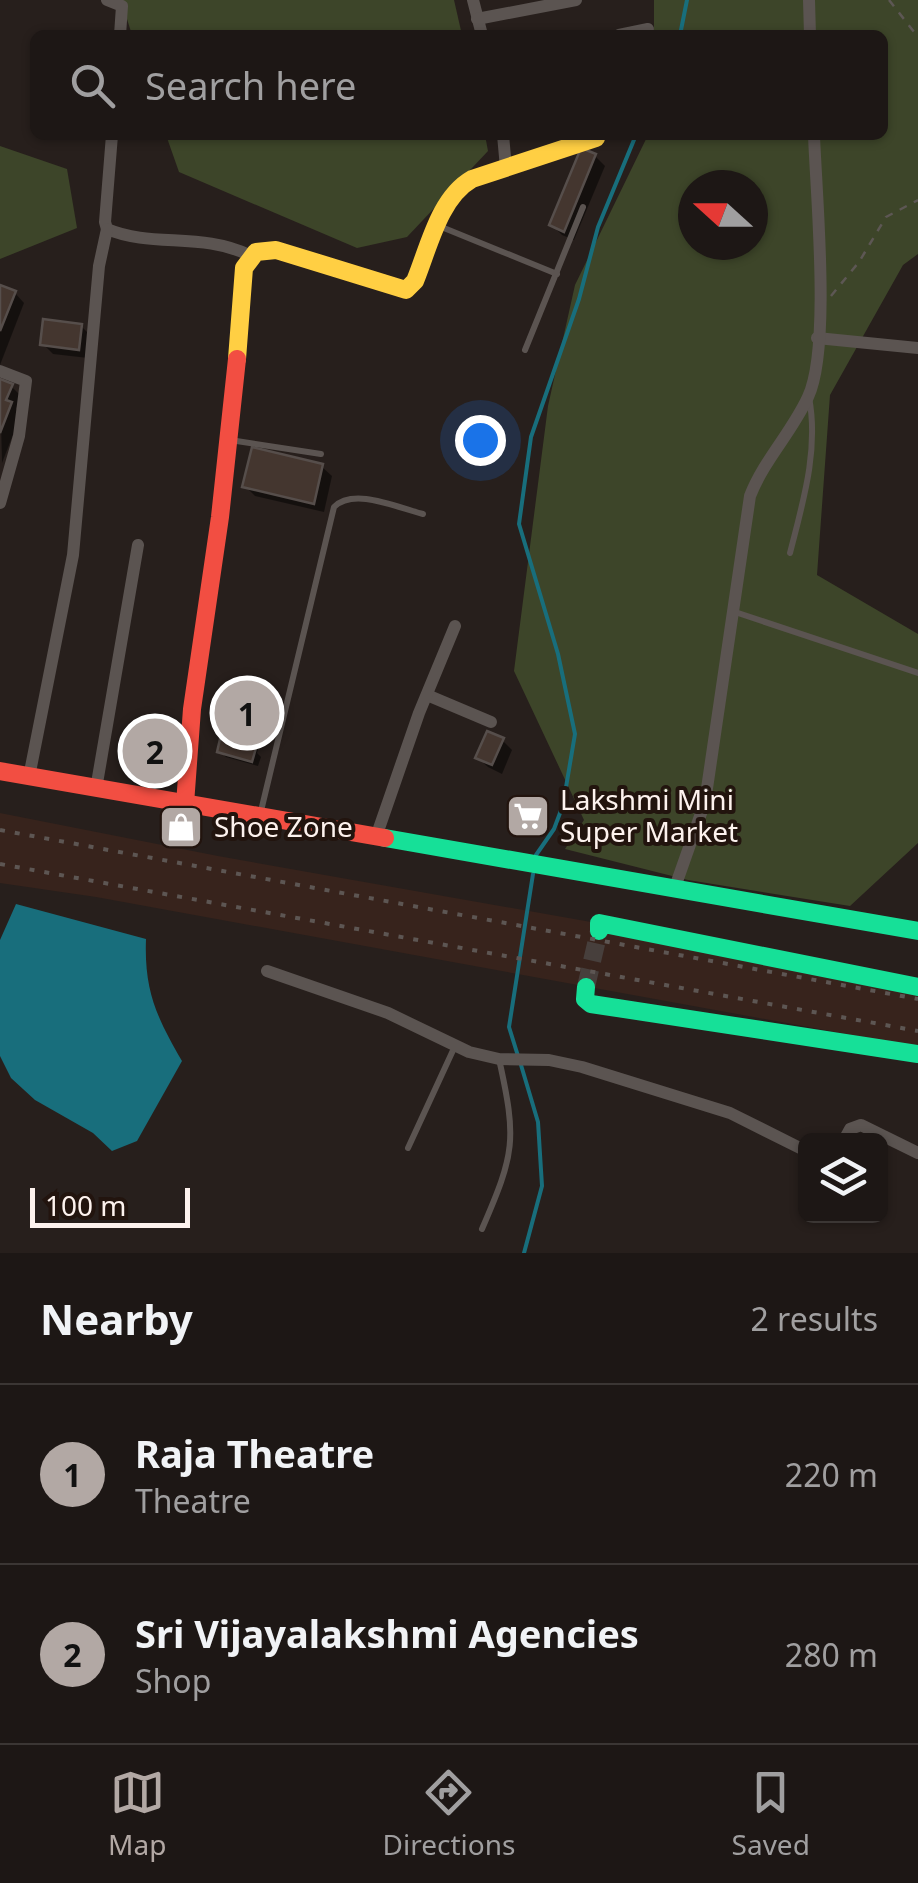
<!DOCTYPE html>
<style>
:root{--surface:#1d1715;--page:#25201e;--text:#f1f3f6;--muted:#a09fa0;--line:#3b3634;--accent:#b2a8a4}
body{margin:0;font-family:"Noto Sans",sans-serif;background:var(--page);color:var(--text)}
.controls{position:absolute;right:30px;bottom:30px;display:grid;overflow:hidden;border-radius:15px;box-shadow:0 2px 8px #0004}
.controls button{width:90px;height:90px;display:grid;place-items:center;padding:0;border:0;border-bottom:2px solid var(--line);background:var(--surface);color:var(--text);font:50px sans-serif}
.compass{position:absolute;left:678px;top:170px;width:90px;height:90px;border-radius:50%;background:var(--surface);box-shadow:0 2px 8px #0004;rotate:291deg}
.scale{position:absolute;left:30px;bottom:25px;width:160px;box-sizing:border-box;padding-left:10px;border:5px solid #fdf2ee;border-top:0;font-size:28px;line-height:35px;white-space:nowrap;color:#fdf2ee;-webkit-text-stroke:8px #22140e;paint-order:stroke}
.you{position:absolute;left:480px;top:440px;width:35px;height:35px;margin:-25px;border:8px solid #fff;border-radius:50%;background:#1a73e8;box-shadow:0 0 0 15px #1a73e833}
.badge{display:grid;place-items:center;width:65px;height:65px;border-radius:50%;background:var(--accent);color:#111;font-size:32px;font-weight:700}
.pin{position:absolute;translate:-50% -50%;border:5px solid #fff;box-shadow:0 2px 10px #0006}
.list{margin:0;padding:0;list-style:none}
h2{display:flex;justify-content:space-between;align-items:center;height:130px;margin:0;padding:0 40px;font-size:42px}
h2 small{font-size:32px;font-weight:400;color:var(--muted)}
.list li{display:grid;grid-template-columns:65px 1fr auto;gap:30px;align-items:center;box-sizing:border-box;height:180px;padding:0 40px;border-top:2px solid var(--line)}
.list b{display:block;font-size:38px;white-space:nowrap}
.list p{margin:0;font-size:32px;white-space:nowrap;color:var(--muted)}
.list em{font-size:32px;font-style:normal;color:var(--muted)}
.icon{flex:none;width:55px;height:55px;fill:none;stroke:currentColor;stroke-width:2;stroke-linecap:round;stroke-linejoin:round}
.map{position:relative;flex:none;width:918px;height:1253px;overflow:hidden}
.search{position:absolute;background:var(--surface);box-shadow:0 2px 8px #0004;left:30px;right:30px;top:30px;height:110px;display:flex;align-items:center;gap:25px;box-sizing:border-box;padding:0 35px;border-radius:15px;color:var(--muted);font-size:38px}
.sheet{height:490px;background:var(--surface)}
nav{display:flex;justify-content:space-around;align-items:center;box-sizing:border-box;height:140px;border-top:2px solid var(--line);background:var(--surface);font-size:28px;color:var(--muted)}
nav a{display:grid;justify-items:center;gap:5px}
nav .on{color:var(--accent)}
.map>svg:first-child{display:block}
.built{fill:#37231c}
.green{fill:#3d4529;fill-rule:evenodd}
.water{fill:#186e7c}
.shadow{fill:#0007}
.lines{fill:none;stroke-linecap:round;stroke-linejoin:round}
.stream{stroke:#186e7c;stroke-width:4}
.building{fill:#44362f;stroke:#564e4b;stroke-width:2.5}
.secondary-tunnel{stroke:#473f3c;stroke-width:18;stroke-dasharray:18 9;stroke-linecap:butt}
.path{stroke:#5d5754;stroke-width:2.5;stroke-dasharray:8 8;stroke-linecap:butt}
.lane{stroke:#5b5451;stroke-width:6}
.street{stroke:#5b5451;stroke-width:12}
.fast{stroke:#16e098;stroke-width:18}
.slow{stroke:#ffcf43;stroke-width:18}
.jam{stroke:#f24e42;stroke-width:18}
.rail{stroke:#5d5653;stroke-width:4;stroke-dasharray:5 10;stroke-linecap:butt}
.labels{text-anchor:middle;stroke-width:8;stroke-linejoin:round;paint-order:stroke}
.poi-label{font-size:28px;fill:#fdf2ee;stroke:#22140e;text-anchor:start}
</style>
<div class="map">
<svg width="918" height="1253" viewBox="0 0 918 1253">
<rect width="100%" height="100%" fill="#271f1c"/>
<path class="built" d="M0,813L218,856L918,980V1047L96,897L0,883Z"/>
<g class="green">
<path d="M121,0H454L462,35H132Z"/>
<path d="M654,0H918V254L903,265L830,395L817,575L918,634V843L850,906L688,880L565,849L584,820L514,671L548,406L575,285L648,135H883V35H654ZM693,185H753V245H693Z"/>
<path d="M166,135H485L488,151L407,237L357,248L179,172Z"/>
<path d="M0,146L67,169L77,228L0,259Z"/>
</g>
<path class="water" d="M16,904L146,939C144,991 157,1018 182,1061L137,1141L112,1151L93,1133L35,1100L11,1078L0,1056V940Z"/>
<g class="shadow">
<path d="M595,156L605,166L574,240L562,235L552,225Z"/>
<path d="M0,288L15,293L24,303L0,365Z"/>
<path d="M81,326L91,336L88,358L53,354L43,344Z"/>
<path d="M0,382L11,386L21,396L16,409L21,414L2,463Z"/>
<path d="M322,467L332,476L324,512L255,496L245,486Z"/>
<path d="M268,689L274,695L257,753L261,757L258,766L226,757L220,751Z"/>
<path d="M502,740L512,750L502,774L488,767L478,758Z"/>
</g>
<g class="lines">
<g class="stream">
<path d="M680,35L687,0"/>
<path d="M536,855L554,829L563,805L575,734L558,654L519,524L531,437L579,299L598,227L636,135"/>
<path d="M518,1056L509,1027L533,874"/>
<path d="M521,1065L538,1122L542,1186L524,1253"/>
</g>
</g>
<g class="building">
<path d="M581,148L596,154L564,232L549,225Z"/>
<path d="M0,285L16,291L0,331Z"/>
<path d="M43,319L82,324L79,350L40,345Z"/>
<path d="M0,379L13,384L6,400L12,402L0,433Z"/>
<path d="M252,447L323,464L314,504L242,487Z"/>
<path d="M243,679L269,686L251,747L256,748L252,762L217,752L220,739L225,741Z"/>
<path d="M487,731L504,738L492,765L475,758Z"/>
</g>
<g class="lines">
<path class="secondary-tunnel" d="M586,987L599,931"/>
<g class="path">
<path d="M889,0L918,37"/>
<path d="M831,296L859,262L886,217L918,200"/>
</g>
<g class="lane">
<path d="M439,226L557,274"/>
<path d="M525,350L583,207"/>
<path d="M230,440L321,454"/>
<path d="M790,553C803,502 819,450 809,397"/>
<path d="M732,611L918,673"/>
<path d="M261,811L334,507C354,487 398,508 423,514"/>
<path d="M408,1148L455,1046"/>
<path d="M482,1229C515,1153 517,1140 499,1059"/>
</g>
<g class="street">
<path d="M107,0L122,6L120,35"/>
<path d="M473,0L482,35"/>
<path d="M809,0L810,35"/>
<path d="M477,19L576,0"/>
<path d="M619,35L648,29"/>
<path d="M112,135L105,222L107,229C152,248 202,232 249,255"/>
<path d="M503,135L506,168"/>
<path d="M817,338L918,348"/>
<path d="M0,371L26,381L19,436L0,503"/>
<path d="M427,695L491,722"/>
<path d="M29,777L73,555L99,266L107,229"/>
<path d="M96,789L138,545"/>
<path d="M376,837L419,713L455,626"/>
<path d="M674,890L705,802L750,496C764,460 792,432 808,397C831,349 816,193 814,135"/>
<path d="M267,971L388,1013L469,1052L499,1059L549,1060L582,1067L730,1113L806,1151"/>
<path d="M844,1140L850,1129L861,1125L918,1153"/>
</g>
<g class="fast">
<path d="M385,838L918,931"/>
<path d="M599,931V923L918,987"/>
<path d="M586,987L585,999L591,1004L918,1054"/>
</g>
<path class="slow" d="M237,359L244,268L256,252L276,250L406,290L415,281C429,247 439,198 472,179L596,138"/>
<g class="jam">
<path d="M0,771L385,838"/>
<path d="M185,804L192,709L220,517L237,359"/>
</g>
<g class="rail">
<path d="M0,830L918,999"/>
<path d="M0,864L918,1031"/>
</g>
</g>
<defs>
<g id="supermarket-square" transform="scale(2.25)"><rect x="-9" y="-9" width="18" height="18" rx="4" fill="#b2a8a4" stroke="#22140e"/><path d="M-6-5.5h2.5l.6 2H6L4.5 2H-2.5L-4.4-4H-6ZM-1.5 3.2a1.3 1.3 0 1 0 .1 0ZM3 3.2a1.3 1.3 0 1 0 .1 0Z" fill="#fff"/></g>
<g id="shop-square" transform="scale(2.25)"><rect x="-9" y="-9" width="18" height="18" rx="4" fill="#b2a8a4" stroke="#22140e"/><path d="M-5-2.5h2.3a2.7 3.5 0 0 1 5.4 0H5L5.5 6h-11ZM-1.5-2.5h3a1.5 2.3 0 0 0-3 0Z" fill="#fff"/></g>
</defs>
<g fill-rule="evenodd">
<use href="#supermarket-square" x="528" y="816"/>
<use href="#shop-square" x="181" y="827"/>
</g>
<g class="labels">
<g class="poi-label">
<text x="560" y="810">Lakshmi Mini<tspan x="560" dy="32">Super Market</tspan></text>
<text x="214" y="837">Shoe Zone</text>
</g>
</g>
</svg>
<div class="controls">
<button><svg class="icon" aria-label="layers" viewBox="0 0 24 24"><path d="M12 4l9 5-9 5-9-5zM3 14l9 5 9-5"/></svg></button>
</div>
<svg class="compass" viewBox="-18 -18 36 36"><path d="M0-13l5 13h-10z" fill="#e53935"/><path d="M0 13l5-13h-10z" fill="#a09fa0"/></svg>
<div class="scale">100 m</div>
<div class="you"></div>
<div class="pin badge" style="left:247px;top:713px">1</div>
<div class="pin badge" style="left:155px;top:751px">2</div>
<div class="search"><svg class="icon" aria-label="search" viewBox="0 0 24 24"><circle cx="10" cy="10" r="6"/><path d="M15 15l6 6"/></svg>Search here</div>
</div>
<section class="sheet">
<h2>Nearby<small>2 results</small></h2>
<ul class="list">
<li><span class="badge">1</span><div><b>Raja Theatre</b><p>Theatre</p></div><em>220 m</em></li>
<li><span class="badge">2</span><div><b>Sri Vijayalakshmi Agencies</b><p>Shop</p></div><em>280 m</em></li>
</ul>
</section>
<nav>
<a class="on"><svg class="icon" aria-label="map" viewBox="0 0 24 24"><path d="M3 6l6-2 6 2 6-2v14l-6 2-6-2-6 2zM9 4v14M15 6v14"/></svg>Map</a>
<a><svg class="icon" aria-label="directions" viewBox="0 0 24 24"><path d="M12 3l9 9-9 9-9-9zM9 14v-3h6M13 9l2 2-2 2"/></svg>Directions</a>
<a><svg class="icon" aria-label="saved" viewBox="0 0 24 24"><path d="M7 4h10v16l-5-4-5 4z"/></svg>Saved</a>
</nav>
